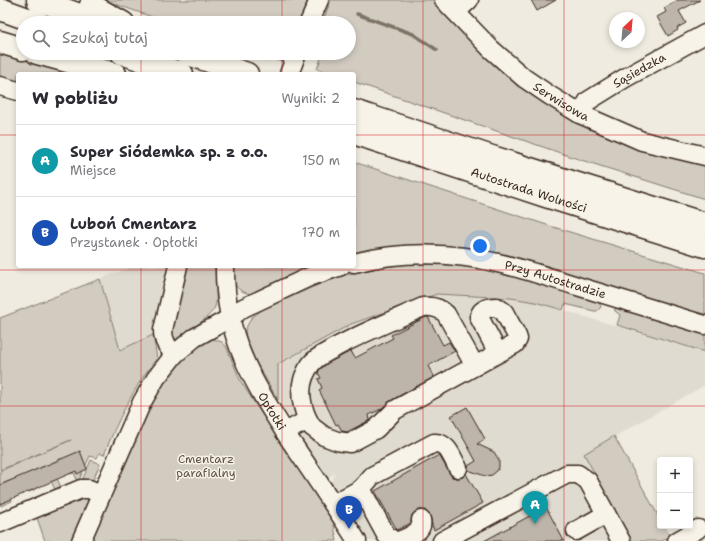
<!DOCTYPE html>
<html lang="pl">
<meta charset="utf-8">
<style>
:root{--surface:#fff;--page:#f7f7f7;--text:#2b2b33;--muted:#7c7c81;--line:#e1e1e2;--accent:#b45309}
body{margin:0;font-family:"Shantell Sans",sans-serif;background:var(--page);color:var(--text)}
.controls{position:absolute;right:12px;bottom:12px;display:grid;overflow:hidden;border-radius:4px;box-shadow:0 2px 6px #0003}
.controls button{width:36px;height:36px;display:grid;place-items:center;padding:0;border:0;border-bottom:1px solid var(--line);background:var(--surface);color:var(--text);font:20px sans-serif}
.compass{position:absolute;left:609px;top:12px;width:36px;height:36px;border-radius:50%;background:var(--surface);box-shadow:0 2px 6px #0003;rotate:26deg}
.you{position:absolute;left:480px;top:246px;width:14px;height:14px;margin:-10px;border:3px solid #fff;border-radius:50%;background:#1a73e8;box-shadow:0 0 0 6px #1a73e833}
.badge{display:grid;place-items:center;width:26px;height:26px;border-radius:50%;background:var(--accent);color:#fff;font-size:13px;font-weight:700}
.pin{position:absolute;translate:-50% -33px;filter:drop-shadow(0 1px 2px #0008)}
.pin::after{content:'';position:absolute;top:21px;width:14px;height:12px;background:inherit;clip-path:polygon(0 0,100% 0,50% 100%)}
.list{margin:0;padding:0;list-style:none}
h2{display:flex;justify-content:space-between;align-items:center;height:52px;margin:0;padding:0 16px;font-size:17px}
h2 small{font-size:13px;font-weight:400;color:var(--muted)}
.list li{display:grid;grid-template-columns:26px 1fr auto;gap:12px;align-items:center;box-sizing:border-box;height:72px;padding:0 16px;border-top:1px solid var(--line)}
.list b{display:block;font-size:15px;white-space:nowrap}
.list p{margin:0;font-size:13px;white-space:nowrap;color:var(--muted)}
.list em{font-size:13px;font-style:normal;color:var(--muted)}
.icon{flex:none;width:22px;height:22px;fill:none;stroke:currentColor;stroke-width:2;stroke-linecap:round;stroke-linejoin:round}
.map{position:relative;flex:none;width:705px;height:541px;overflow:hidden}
.search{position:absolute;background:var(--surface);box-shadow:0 2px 6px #0003;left:16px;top:16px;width:340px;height:44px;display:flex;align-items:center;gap:10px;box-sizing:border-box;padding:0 14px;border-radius:22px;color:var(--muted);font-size:15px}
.panel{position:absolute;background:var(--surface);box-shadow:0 2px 6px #0003;left:16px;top:72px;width:340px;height:196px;border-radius:4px}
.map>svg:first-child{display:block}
.built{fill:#e0dbd0}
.green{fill:#d1cbc0;stroke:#867a6f}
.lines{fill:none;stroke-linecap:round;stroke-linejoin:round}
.stream{stroke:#7e7266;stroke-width:3.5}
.building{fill:#bdb5aa;stroke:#3b2a1e}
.minor-casing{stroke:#3b2a1e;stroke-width:21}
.highway-casing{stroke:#3b2a1e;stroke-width:25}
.minor{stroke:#f7f3e8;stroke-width:18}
.highway{stroke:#f7f3e8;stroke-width:22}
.grid{fill:none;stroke:#d62828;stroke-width:1;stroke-opacity:0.55}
.labels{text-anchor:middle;stroke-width:3;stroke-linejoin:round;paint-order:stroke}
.street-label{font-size:12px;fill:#3b2a1e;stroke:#f7f3e8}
.park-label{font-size:12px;fill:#605246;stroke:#f7f3e8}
</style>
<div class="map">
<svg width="705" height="541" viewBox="0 0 705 541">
<rect width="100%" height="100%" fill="#efebe0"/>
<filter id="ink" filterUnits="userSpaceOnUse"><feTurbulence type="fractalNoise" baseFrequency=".025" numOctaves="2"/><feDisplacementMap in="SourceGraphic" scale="8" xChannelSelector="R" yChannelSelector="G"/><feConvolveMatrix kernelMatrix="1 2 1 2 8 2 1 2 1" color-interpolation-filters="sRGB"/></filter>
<g filter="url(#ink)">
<g class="built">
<path d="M134,266H174L153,335L120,350L100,279Z"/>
<path d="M437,294L511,298L535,302L705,352V385L584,454L632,541H368L331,484L335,473L327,478L278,400V364L351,324Z"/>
</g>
<g class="green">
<path d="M104,0H308L299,23H169Z"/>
<path d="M331,0H436L509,73L705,163V199L575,158L354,82V74H331L317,69L323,53H349V23H322Z"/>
<path d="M0,53L73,74H18V86L0,81Z"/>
<path d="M255,53H273L284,58L282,62Z"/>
<path d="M354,162L550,226L705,273V318L499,257H354Z"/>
<path d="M405,264C425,264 446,264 466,266C510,271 557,289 599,302L601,307L597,311H594L565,304L563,310L535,302L511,298L437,294L351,324L278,364V400L256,362L246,338L245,330L251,318L262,310L324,282L344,275L378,268Z"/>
<path d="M182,266H215C215,277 218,298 215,307C210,318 186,333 175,339L171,334Z"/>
<path d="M234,266H323L251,294C232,290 234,282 234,266Z"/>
<path d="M100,279L120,350L153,335L157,358C134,386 117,422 104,455L99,453L97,458L90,456L78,482L74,473L70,474L62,458L50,464L62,489L56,492L44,466L27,474L34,490L29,492L22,476L4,483L12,501L1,506L0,503V471L71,440L0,470V318Z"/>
<path d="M617,308L705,334V352L617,325L620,315L614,310Z"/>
<path d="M213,339L222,342L226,346L240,380L250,396L333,521L337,541H91L145,417C157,393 185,344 213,339Z"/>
<path d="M614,436L660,519V526H664L670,536L662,541H632L584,454Z"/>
<path d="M91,460L100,464L92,482L81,483Z"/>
<path d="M86,495L88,500L71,541H45L36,515Z"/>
</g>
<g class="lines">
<path class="stream" d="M357,14L413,34L437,50"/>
</g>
<g class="building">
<path d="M531,0H556L537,11Z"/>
<path d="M678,0H700L679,11L686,23L677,28L678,30L668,36L657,17L666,12L664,8Z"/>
<path d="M426,317H428L443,345L449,342L455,351L428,366L434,377L390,401L381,409L369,415L370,420L347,432L342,431L338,424L336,425L319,390L322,388L318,379L321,378L318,373L319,370L328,363L351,351L355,358L393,338L391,335Z"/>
<path d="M467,407L485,439L477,444L494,452L499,460V467L498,470L492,475L485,476L468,470V466L476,461L451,416Z"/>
<path d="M80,451L87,469L77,474L76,471L0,504V485Z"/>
<path d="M439,455L452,477L458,478L463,477L466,474L483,503L434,530L432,525L431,519L429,514L425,510H420L415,512L412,515L411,523L397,530L375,491Z"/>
<path d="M546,507L564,541H484Z"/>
</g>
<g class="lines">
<g class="minor-casing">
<g id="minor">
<path id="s1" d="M444,0L491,49L524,78L549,95L580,114L642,141L705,156"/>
<path d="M456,12L469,0"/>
<path d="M309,23L319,0"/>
<path d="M289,74L297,53"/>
<path d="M0,86L18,91"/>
<path id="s2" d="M580,114L588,101L625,78L705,34"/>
<path id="s3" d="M354,263C401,251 452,252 498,263C525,269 551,278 577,286C620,299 662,312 705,325"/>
<path id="s4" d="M225,266C224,336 252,380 288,437C311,471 335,506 357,541"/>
<path d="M175,354C167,347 163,341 163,330L178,266"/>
<path d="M308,420C299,401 298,381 311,364C317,356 328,352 336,347C364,332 394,320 423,307C432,306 440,308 446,314L475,366"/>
<path d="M285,432L308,420L312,427L324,436L337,441L350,443L376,429L395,410L515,344L518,339L517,336L504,312L497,307C489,307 481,309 479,317L498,353"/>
<path d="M361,489L372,476L434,443C448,442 452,458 458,468"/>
<path d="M333,504L361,489L386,535L394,541"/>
<path d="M0,523L81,489H89L101,494"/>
<path d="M576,531L606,514"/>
<path d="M81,541L142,402L156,378L175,354L194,338L230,318L243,308L309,277L341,266"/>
<path d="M399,541C408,537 424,532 421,520"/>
<path d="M442,541L567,474H578L588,481L621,541"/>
<path d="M677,541L698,529"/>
</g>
</g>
<g class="highway-casing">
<g id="highway">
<path d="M38,0L102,23"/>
<path d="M91,5L123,23"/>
<path d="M0,9L39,23"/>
<path d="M0,42L23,49"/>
<path d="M37,53L115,74"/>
<path d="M122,53L182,74"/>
<path d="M186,53L247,74"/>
<path d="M354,111L489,156L705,224"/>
<path id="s5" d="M354,133L546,196L705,246"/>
</g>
</g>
<use href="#minor" class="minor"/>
<use href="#highway" class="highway"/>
</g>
</g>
<path class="grid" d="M141,0V23M282,0V23M423,0V541M564,0V541M141,53V74M282,53V74M0,135H18M354,135H705M141,266V541M282,266V541M0,270H705M0,406H705"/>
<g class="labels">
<g class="street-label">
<text dy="4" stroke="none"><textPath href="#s2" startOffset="75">Sąsiedzka</textPath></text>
<text dy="4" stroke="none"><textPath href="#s1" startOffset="156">Serwisowa</textPath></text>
<text dy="4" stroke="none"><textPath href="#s5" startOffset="184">Autostrada Wolności</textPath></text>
<text dy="4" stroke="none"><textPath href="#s3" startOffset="205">Przy Autostradzie</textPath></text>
<text dy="4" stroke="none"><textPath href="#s4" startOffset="155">Opłotki</textPath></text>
</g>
<g class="park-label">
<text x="206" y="463">Cmentarz<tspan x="206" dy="14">parafialny</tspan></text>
</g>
</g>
</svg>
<div class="controls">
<button>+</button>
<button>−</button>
</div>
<svg class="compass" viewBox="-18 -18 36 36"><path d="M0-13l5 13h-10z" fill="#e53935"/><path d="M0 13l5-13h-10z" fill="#7c7c81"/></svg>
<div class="you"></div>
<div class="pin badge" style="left:535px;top:524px;background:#0f9aa8">A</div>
<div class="pin badge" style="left:349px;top:529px;background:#1a4fb4">B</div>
<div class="search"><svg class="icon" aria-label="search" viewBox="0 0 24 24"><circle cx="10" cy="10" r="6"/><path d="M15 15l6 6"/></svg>Szukaj tutaj</div>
<section class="panel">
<h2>W pobliżu<small>Wyniki: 2</small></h2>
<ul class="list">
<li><span class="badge" style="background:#0f9aa8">A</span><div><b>Super Siódemka sp. z o.o.</b><p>Miejsce</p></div><em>150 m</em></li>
<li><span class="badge" style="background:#1a4fb4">B</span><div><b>Luboń Cmentarz</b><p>Przystanek · Opłotki</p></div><em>170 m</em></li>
</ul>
</section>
</div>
